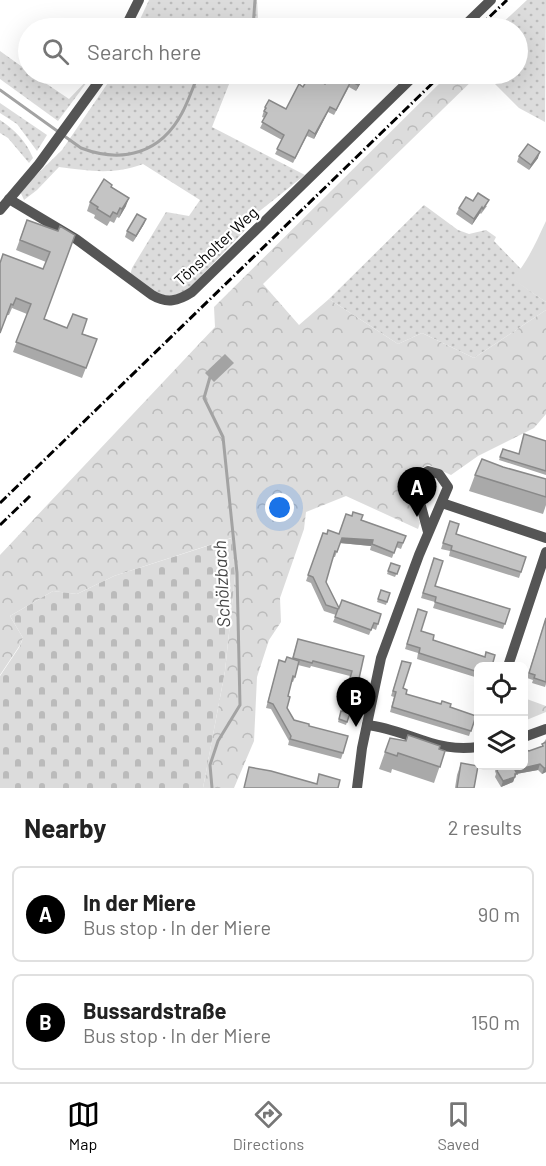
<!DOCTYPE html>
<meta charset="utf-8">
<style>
:root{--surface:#fff;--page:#f6f6f6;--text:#222;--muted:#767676;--line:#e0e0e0;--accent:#000}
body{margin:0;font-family:Barlow,sans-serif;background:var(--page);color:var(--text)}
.controls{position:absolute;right:18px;bottom:18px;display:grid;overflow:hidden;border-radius:9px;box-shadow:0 6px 24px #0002}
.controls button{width:54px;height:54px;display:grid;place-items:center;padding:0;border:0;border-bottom:2px solid var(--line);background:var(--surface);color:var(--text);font:30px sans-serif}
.you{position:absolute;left:280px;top:508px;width:21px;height:21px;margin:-15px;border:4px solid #fff;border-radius:50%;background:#1a73e8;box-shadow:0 0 0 9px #1a73e833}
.badge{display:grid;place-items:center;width:39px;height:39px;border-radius:50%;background:var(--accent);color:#fff;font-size:20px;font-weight:700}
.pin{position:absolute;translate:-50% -50px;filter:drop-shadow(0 2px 3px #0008)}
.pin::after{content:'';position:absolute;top:32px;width:21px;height:18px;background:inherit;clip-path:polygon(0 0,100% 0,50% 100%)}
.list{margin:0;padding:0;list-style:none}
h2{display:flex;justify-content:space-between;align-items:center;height:78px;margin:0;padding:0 24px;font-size:26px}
h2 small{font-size:20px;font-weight:400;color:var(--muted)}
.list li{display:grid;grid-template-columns:39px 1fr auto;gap:18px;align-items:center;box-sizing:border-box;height:96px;margin:0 12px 12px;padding:0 12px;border:2px solid var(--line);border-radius:9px}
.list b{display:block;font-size:22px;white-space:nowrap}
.list p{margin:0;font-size:20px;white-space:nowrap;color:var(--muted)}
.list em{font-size:20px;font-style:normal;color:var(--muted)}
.icon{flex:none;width:33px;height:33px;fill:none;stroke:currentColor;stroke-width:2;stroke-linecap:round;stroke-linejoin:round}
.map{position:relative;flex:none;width:546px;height:788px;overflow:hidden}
.search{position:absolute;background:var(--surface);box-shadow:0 6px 24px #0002;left:18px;right:18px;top:18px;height:66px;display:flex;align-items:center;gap:15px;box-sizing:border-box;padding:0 21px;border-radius:33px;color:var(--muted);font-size:22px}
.sheet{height:294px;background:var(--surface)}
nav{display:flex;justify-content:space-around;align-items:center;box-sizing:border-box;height:84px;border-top:2px solid var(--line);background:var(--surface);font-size:16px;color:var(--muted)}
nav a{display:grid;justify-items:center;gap:3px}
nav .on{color:var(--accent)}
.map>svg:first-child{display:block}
.grass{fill:url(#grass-dots)}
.forest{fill:url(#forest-crowns)}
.cemetery{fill:url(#cemetery-stones)}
.pitch{fill:#dcdcdc}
.water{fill:#a3a3a3}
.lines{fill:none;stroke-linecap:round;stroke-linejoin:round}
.stream{stroke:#a3a3a3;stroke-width:3}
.street{stroke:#555;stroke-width:10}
.rail{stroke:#000;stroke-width:3;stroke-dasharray:9 3 1.5 3;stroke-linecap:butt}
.wall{fill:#a9a9a9}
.shaded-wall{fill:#898989}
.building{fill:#c4c4c4;stroke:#898989;stroke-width:1.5}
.labels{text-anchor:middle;stroke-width:4.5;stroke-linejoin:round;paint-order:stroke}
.street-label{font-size:16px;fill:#000;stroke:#fff}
.water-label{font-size:18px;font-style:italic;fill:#444;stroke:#fff}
</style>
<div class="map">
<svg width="546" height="788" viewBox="0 0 546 788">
<defs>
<pattern id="grass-dots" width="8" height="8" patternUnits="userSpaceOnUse" patternTransform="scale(1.5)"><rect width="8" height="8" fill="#dcdcdc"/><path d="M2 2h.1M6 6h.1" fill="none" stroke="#bbb" stroke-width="1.8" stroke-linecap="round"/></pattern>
<pattern id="forest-crowns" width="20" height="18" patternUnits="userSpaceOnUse" patternTransform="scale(1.5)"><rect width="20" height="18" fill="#dcdcdc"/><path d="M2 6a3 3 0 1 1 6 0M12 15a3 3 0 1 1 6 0" fill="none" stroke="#bbb"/></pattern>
<pattern id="cemetery-stones" width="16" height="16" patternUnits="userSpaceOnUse" patternTransform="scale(1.5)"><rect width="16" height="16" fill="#dcdcdc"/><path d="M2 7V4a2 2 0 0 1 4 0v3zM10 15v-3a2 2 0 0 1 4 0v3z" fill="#bbb"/></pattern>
</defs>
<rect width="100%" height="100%" fill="#fff"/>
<g class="grass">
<path d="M149,0H257L258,17L256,28H136Z"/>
<path d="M527,0H546L545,122L519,108L485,74H518V28H497Z"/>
<path d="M0,51L28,71V74H32L69,99L93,74L58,121L0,79Z"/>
<path d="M114,74H233L212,127L305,175L242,225L246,229L189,289C164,305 151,290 130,276L132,268L166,212L189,216L200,200L143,164C115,175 89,171 59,167L37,190L24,200L20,191L62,150Z"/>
<path d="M0,103L47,135L37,151L17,124L0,113Z"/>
<path d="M0,120C15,130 26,141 33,158L29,163L8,138L0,133Z"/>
<path d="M424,205L458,230L469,234L486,230L496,237L494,241L521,269L513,279L546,302V310L474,358L422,333L398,344L329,299Z"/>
</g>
<g class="forest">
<path d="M449,74H479L263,284L299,325L329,299L398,344L422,333L474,358L546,310V414L534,428L478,456L451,475L429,465L405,474L420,523L418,529L346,496L306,512L304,529L280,598L281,622L269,640L257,677L254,741L234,788H203L225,671L235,576L231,538L114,576L77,594L53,591L10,616L23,638L20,645L0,675V555L215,327L214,307Z"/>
<path d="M524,698L546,706V712L524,721Z"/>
</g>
<path class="cemetery" d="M232,538L235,576L225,671L203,788H0V676L20,646L23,638L10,616L53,591L77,594L114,576Z"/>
<path class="pitch" d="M546,221V302L512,279C528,262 536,242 546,221Z"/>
<path class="water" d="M225,354L234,363L214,382L205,373Z"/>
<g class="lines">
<g class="stream">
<path d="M253,28L255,0"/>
<path d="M0,90L81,148C123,164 161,153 182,113C189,100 193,86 199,74"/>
<path d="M210,377L204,398L223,437L237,573L240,705L218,741L210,765L212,788"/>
</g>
<g class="street">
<path d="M125,28L139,0"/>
<path d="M462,28L491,0"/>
<path d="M9,199L76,239L152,295C167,304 178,301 192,292L416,74"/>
<path d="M0,210L39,164L100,80L103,74"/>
<path d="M442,503L546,538"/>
<path d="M508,666L546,552"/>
<path d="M367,725C389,727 410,737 431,743C447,748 462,749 478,747"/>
<path d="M524,737L546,729"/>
<path d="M357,788L362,748L381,658L419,555L448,487L439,474L428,471L421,475L415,484L428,532"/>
</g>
<g class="rail">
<path d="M478,28L507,0"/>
<path d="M0,503L442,74"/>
<path d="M0,525L30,496"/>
</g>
</g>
<g class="wall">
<path d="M366,74L356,91L349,87L334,115L328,112L314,139L307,136L293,163L275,154L282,140L260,128L265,118L262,117L265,107L286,109L303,87L325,84Z"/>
<path d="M519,156L538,158L529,170L517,162Z"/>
<path d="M111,187L126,206L119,218L117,217L114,223L110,221L107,226L94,218L95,215L87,211L90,202Z"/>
<path d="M473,201L487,206L481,214L480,213L472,225L456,214L459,208Z"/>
<path d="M146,219L144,224L133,242L125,237L127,231Z"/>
<path d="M27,220L58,231L44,319L97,339L82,378L13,352L27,314L12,308L9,315H7L3,254L43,269L46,262L16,250Z"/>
<path d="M546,441V475L499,460L503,449L518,454Z"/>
<path d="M503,467L546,479V505L543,514L469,491L475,475Z"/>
<path d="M361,520L406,536L401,549L396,547L392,558L370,550L371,546L340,543L335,557H333L326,582L339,608L381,614L376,630L372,628L369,635L333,622L336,615L324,611L311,583L306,581L323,533L327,534H339Z"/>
<path d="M450,521L456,534L526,557L519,578L449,556L450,551L441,549Z"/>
<path d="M434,558L435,586L510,609L503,629L433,608L435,602L421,598Z"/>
<path d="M391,563L400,566L395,577L387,574Z"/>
<path d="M381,590L390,593L386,605L377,602Z"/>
<path d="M418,609L421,631L433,640L485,657L495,655L478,666V678L417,659L418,653L405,649Z"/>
<path d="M546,617V684L545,687L532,683L533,680L527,678Z"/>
<path d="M298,639L364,656L354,697L345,694L350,676L311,666L310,668L298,665L295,677L293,682H291L288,696L287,708L294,720L309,726L343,753L341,759L288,745L289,741L271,709L266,708L279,660L285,662L292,659Z"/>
<path d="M402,661L403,688L406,694L476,716L469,736L390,712L394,697L391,696Z"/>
<path d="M341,711L350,713L346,725L338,722Z"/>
<path d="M390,738L445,751L434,783L392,769L391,773L379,769Z"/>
<path d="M546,739V772L542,774L538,770L516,774L513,782L501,787L495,777L496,774L495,771L497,765L541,747Z"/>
<path d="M461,763L474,788H455L457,775Z"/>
</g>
<g class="shaded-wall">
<path d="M365,74H366L356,91L358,85Z"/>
<path d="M330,107L328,112L314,139L315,134Z"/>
<path d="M540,152L538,158L529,170L531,165Z"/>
<path d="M129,198L126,206L119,218L122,209Z"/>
<path d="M482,207L480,213L472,225L474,219Z"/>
<path d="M146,219L144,224L133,242L136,236Z"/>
<path d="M342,538L373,540L371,546L340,543Z"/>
<path d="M540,764L538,770L516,774L513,782L501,787L503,781L515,770Z"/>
<path d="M544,768H546V772L542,774Z"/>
</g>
<g class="building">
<path d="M62,20L79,28H58Z"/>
<path d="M331,74H365L358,85L351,81L336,110L330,107L315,134L309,130L295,158L277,149L284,135L262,122L267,113L264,111L266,108L265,107L269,100L286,109L299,84L303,87L310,75L325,84Z"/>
<path d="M528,144L540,152L531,165L519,156Z"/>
<path d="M104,179L112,185L111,187L129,198L122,209L120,208L117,214L113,212L110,217L97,209L98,207L90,202Z"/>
<path d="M478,193L489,200L483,209L482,207L474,219L459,208L466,197L473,201Z"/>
<path d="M137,214L146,219L136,236L127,231Z"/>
<path d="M27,220L58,231L60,226L75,235L44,319L67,328L73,314L87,319L82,334L97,339L86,368L16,342L31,304L16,298L13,305L11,304L0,333V263L3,254L43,269L50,252L20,240Z"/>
<path d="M524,434L546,441V471L500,457L503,449L519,454Z"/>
<path d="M482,459L503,467L546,479V497L475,475Z"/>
<path d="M353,512L363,515L361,520L406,536L403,543L398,542L394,553L372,544L373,540L342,538L337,552L335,551L332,561L326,582L339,608L342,600L381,614L378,624L374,623L371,630L335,617L338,609L326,605L313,577L308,575L323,533L327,534L328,530L339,534L346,514L352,516Z"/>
<path d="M450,521L459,524L456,534L526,557L521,572L451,550L452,546L443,543Z"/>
<path d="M434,558L443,561L435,586L510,609L505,624L435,602L436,597L423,593Z"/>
<path d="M391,563L400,566L397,574L388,571Z"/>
<path d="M381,590L390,593L387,602L378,599Z"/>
<path d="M418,609L427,612L421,631L434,635L433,640L485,657L486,652L495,655L492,666H478V672L419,653L420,648L407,644Z"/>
<path d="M546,618V682L534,678L535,675L529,673Z"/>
<path d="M298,639L364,656L356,692L347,689L352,671L313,661L312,663L293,658Z"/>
<path d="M287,657L299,661L295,677L293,676L288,696L290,697L287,708L294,720L309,724V726L348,736L343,753L290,739L291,736L273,704L268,702L279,660L285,662Z"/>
<path d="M402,661L411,663L403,688L407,690L406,694L441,704L442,701L451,704L450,707L476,716L471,731L392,707L396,692L393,691Z"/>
<path d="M341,711L350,713L347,722L339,719Z"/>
<path d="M408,735L440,746L439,749L445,751L440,767L398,753L397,756L385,752L390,738L406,741Z"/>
<path d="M546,742V768H544L540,764L515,770L517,774H515V777L503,781L497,771L498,769L497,765H524V754L526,750L529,751L543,746L542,744Z"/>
<path d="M461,763L478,766L474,788H457Z"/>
<path d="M249,767L271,771L317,784L319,774L340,780L338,788H244Z"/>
</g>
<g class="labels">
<g class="street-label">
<text transform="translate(216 246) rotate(-43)" y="6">Tönsholter Weg</text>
</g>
<g class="water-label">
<text transform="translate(222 584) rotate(-93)" y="6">Schölzbach</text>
</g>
</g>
</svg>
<div class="controls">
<button><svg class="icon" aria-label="locate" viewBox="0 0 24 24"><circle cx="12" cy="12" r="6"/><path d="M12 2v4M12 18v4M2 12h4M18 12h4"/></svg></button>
<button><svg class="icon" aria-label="layers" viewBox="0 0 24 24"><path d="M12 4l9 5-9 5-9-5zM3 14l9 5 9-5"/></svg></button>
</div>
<div class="you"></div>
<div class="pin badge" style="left:417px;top:517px">A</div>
<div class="pin badge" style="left:356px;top:727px">B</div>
<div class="search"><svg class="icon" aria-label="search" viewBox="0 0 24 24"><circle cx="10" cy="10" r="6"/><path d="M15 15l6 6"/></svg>Search here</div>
</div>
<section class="sheet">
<h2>Nearby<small>2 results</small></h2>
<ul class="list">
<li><span class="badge">A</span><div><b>In der Miere</b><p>Bus stop · In der Miere</p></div><em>90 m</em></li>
<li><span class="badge">B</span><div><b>Bussardstraße</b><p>Bus stop · In der Miere</p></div><em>150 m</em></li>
</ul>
</section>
<nav>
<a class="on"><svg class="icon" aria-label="map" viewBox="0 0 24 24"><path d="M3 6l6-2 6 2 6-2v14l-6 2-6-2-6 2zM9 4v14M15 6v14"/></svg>Map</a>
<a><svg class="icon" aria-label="directions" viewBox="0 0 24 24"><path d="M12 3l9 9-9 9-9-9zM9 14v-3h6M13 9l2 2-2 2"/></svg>Directions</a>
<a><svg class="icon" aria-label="saved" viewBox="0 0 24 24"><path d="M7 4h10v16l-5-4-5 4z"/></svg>Saved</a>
</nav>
